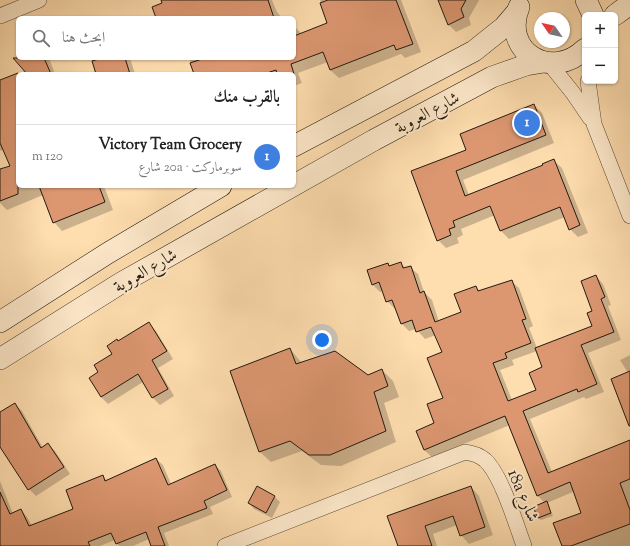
<!DOCTYPE html>
<html lang="ar">
<meta charset="utf-8">
<style>
:root{--surface:#fff;--page:#f2f2f2;--text:#222;--muted:#767676;--line:#e0e0e0;--accent:#b45309}
body{margin:0;font-family:"Sorts Mill Goudy",Amiri,serif;background:var(--page);color:var(--text);direction:rtl}
.controls{position:absolute;right:12px;top:12px;display:grid;overflow:hidden;border-radius:6px;box-shadow:0 1px 3px #0004}
.controls button{width:36px;height:36px;display:grid;place-items:center;padding:0;border:0;border-bottom:1px solid var(--line);background:var(--surface);color:var(--text);font:20px sans-serif}
.compass{position:absolute;left:534px;top:12px;width:36px;height:36px;border-radius:50%;background:var(--surface);box-shadow:0 1px 3px #0004;rotate:304deg}
.you{position:absolute;left:322px;top:340px;width:14px;height:14px;margin:-10px;border:3px solid #fff;border-radius:50%;background:#1a73e8;box-shadow:0 0 0 6px #1a73e833}
.badge{display:grid;place-items:center;width:26px;height:26px;border-radius:50%;background:var(--accent);color:#fff;font-size:13px;font-weight:700}
.pin{position:absolute;translate:-50% -50%;border:2px solid #fff;box-shadow:0 1px 4px #0006}
.list{margin:0;padding:0;list-style:none}
h2{display:flex;justify-content:space-between;align-items:center;height:52px;margin:0;padding:0 16px;font-size:17px}
h2 small{font-size:13px;font-weight:400;color:var(--muted)}
.list li{display:grid;grid-template-columns:26px 1fr auto;gap:12px;align-items:center;box-sizing:border-box;height:64px;padding:0 16px;border-top:1px solid var(--line)}
.list b{display:block;font-size:15px;white-space:nowrap}
.list p{margin:0;font-size:13px;white-space:nowrap;color:var(--muted)}
.list em{font-size:13px;font-style:normal;color:var(--muted)}
.icon{flex:none;width:22px;height:22px;fill:none;stroke:currentColor;stroke-width:2;stroke-linecap:round;stroke-linejoin:round}
.map{position:relative;flex:none;width:630px;height:546px;overflow:hidden;direction:ltr}
.search{position:absolute;background:var(--surface);box-shadow:0 1px 3px #0004;left:16px;top:16px;width:280px;height:44px;display:flex;align-items:center;gap:10px;box-sizing:border-box;padding:0 14px;border-radius:6px;color:var(--muted);font-size:15px}
.panel{position:absolute;background:var(--surface);box-shadow:0 1px 3px #0004;left:16px;top:72px;width:280px;height:116px;border-radius:6px;direction:rtl}
.map>svg:first-child{display:block}
.shadow{fill:#0003;fill-rule:evenodd}
.building{fill:#dc9771;stroke:#221a10}
.lines{fill:none;stroke-linecap:round;stroke-linejoin:round}
.minor-casing{stroke:#594b38;stroke-width:16}
.secondary-casing{stroke:#221a10;stroke-width:22}
.minor{stroke:#fee9cb;stroke-width:15}
.secondary{stroke:#fee9cb;stroke-width:21}
.labels{text-anchor:middle;stroke-width:4;stroke-linejoin:round;paint-order:stroke}
.street-label{font-size:17px;fill:#221a10;stroke:#fee9cb}
</style>
<div class="map">
<svg width="630" height="546" viewBox="0 0 630 546">
<rect width="100%" height="100%" fill="#feddaf"/>
<filter id="stains"><feTurbulence type="fractalNoise" baseFrequency=".005" numOctaves="4"/><feColorMatrix values="0 0 0 0 .2 0 0 0 0 .09 0 0 0 0 .02 0 0 0 .5 -.17"/></filter>
<radialGradient id="worn" r=".72"><stop offset=".6" stop-color="#630" stop-opacity="0"/><stop offset="1" stop-color="#630" stop-opacity=".3"/></radialGradient>
<g class="shadow">
<path d="M162,0H272L277,12L282,18H155L163,3Z"/>
<path d="M320,0H401L421,52L405,58L401,54L339,78L330,70L328,62L298,73L302,83L294,86V74H195L189,58H294V26L302,34L329,24Z"/>
<path d="M439,0H479L469,18L471,25L456,32L448,24Z"/>
<path d="M25,58H49L55,74H18V186H104L113,210L62,231L54,222L43,195L7,210L0,203V170L11,166L4,149L0,151V81L25,71Z"/>
<path d="M106,58H128L131,61L135,74H97Z"/>
<path d="M534,105L542,113L554,143L463,180L469,195L544,166L553,160L562,168L588,233L578,237L570,229L565,217L509,239L501,231L495,215L461,229L463,235L457,238L459,243L446,248L438,240L413,172L468,151Z"/>
<path d="M401,263L406,269L410,267L418,274L424,292L432,300L439,322L462,312L476,287L481,292L511,281L519,288L533,326L529,328L537,348L594,326L596,276L603,284L611,305L608,306L621,340L588,353L604,392L586,399L584,397L530,419L552,472L630,457V546H563L582,513L575,491L547,503L553,516L541,520L538,518L545,503L538,496L510,425L432,457L424,450L444,399L443,353L436,335L425,339L416,329L409,331L402,324L396,308L395,309L387,301L383,291L380,292L372,284L388,264L390,267ZM537,351L543,368L537,390L512,400L500,370L514,365L512,360Z"/>
<path d="M149,324L156,331L173,359L158,368L174,396L160,405L153,398L143,382L108,404L101,397L100,372L113,354Z"/>
<path d="M290,349L302,363L368,376L382,370L393,381L399,397L384,403L396,442L341,466L321,465L302,451L271,462L260,452Z"/>
<path d="M630,355V425L628,373L620,360Z"/>
<path d="M15,404L22,411L43,448L48,444L55,451L70,474L36,496L29,489L0,445V413Z"/>
<path d="M156,459L163,465L171,484L215,465L221,471L232,497L210,507L213,514L164,533L169,546H152L149,539L133,546H119L115,540L100,546H0V481L13,514L21,510L27,517L32,526L75,510L103,476L107,481Z"/>
<path d="M258,487L275,497L280,502L272,518L254,509L249,503Z"/>
<path d="M471,487L479,496L493,535L469,544L461,535L457,525L433,534L437,546H399Z"/>
</g>
<g class="building">
<path d="M161,0H268L274,18H156L152,7L162,3Z"/>
<path d="M328,0H396L413,44L396,50L394,45L330,70L323,52L291,64L294,74H277L276,70L264,74H194L190,63L205,58H294V36L327,23L320,3Z"/>
<path d="M438,0H466L461,9L464,17L448,25Z"/>
<path d="M13,58H44L51,74H27Z"/>
<path d="M102,58H125L130,74H96L92,61Z"/>
<path d="M18,73V194L0,201V169L10,166L0,143V80Z"/>
<path d="M534,104L546,135L456,171L465,196L543,165L542,164L554,159L580,225L569,230L560,207L500,231L490,206L453,221L455,227L449,229L451,235L437,241L411,171L466,150L460,134Z"/>
<path d="M39,186H99L105,202L53,223Z"/>
<path d="M401,262L403,268L411,266L420,293L424,291L435,322L461,312L454,294L476,286L478,291L512,280L526,319L522,320L531,343L505,353L507,358L493,363L508,401L536,390L529,373L542,367L535,348L592,326L587,313L592,311L581,281L596,275L605,297L601,299L614,332L581,345L597,384L578,392L577,389L523,411L548,473L630,440V479L620,483L630,510V524L571,546H562L553,523L581,513L570,482L537,496L505,416L424,450L416,431L434,423L427,404L443,398L427,358L442,352L431,327L416,332L412,320L401,324L392,300L386,302L379,282L372,285L367,270L388,263L389,266Z"/>
<path d="M149,322L167,351L152,360L168,389L152,398L138,374L101,397L89,378L98,372L94,365L112,354L107,346L117,339L118,341Z"/>
<path d="M290,348L296,364L335,351L368,375L382,369L388,386L374,392L386,431L330,455H309L290,441L259,452L230,371Z"/>
<path d="M630,371V426H629L611,379Z"/>
<path d="M15,403L41,448L48,443L64,467L28,490L0,447V412Z"/>
<path d="M156,458L168,485L215,464L227,490L204,501L207,508L158,527L165,546H151L146,532L116,544L111,533L88,542L90,546H0V492L10,514L21,509L29,526L73,509L66,490L103,475L105,481Z"/>
<path d="M257,486L275,496L266,513L248,503Z"/>
<path d="M471,486L485,527L460,536L453,516L425,526L432,546H398L387,516Z"/>
<path d="M547,501L551,513L538,518L533,507Z"/>
</g>
<g class="lines">
<g class="minor-casing">
<g id="minor">
<path d="M0,16L39,0"/>
<path d="M549,63L573,93L590,118"/>
<path d="M588,81L594,124L630,216"/>
<path d="M225,546L465,452C472,453 479,455 485,460C501,474 516,524 524,546"/>
</g>
</g>
<g class="secondary-casing">
<g id="secondary">
<path d="M586,0L593,15"/>
<path d="M519,7C501,51 551,82 585,49"/>
<path d="M615,15L630,4"/>
<path d="M294,146L474,51L504,27L516,13"/>
<path d="M0,322L108,253L221,186"/>
<path d="M0,359L121,283L374,140L492,77L526,65L544,62"/>
</g>
</g>
<use href="#minor" class="minor"/>
<use href="#secondary" class="secondary"/>
</g>
<g class="labels">
<g class="street-label">
<text transform="translate(427 112) rotate(-28)" y="6">شارع العروبة</text>
<text transform="translate(145 270) rotate(-30)" y="6">شارع العروبة</text>
<text transform="translate(524 495) rotate(67)" y="6">18a شارع</text>
</g>
</g>
<rect width="100%" height="100%" filter="url(#stains)"/>
<rect width="100%" height="100%" fill="url(#worn)"/>
</svg>
<div class="controls">
<button>+</button>
<button>−</button>
</div>
<svg class="compass" viewBox="-18 -18 36 36"><path d="M0-13l5 13h-10z" fill="#e53935"/><path d="M0 13l5-13h-10z" fill="#767676"/></svg>
<div class="you"></div>
<div class="pin badge" style="left:527px;top:123px;background:#3f7fe0">1</div>
<div class="search"><svg class="icon" aria-label="search" viewBox="0 0 24 24"><circle cx="10" cy="10" r="6"/><path d="M15 15l6 6"/></svg>ابحث هنا</div>
<section class="panel">
<h2>بالقرب منك<small></small></h2>
<ul class="list">
<li><span class="badge" style="background:#3f7fe0">1</span><div><b>Victory Team Grocery</b><p>سوبرماركت · 20a شارع</p></div><em>120 m</em></li>
</ul>
</section>
</div>
